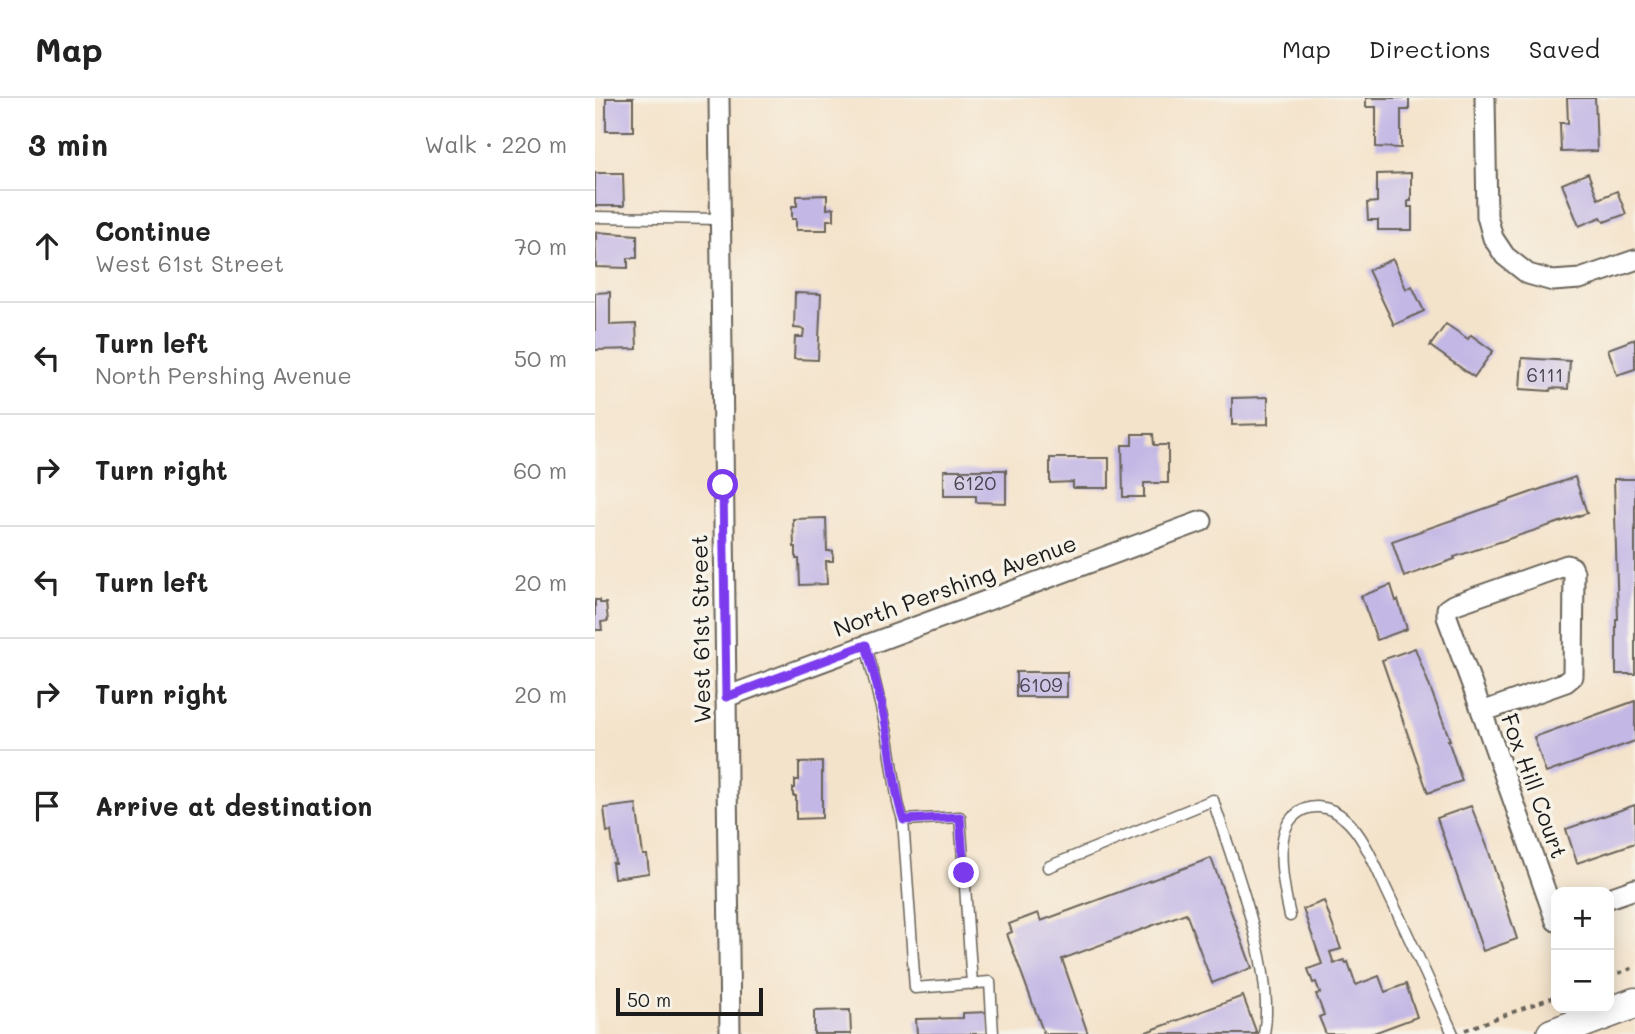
<!DOCTYPE html>
<meta charset="utf-8">
<style>
:root{--surface:#fff;--page:#f2f2f2;--text:#222;--muted:#767676;--line:#e0e0e0}
body{margin:0;font-family:Mali,sans-serif;background:var(--page);color:var(--text)}
.controls{position:absolute;right:21px;bottom:21px;display:grid;overflow:hidden;border-radius:14px;box-shadow:0 4px 18px #0003}
.controls button{width:63px;height:63px;display:grid;place-items:center;padding:0;border:0;border-bottom:2px solid var(--line);background:var(--surface);color:var(--text);font:35px sans-serif}
.scale{position:absolute;left:21px;bottom:18px;width:147px;box-sizing:border-box;padding-left:7px;border:4px solid #1c1c1c;border-top:0;font-size:19px;line-height:24px;white-space:nowrap;color:#1c1c1c;-webkit-text-stroke:5px #f7f3e8;paint-order:stroke}
.stop{position:absolute;width:21px;height:21px;margin:-16px;border:5px solid #7c3aed;border-radius:50%;background:#fff}
.stop.end{background:#7c3aed;border-color:#fff;box-shadow:0 2px 7px #0008}
.list{margin:0;padding:0;list-style:none}
h2{display:flex;justify-content:space-between;align-items:center;height:91px;margin:0;padding:0 28px;font-size:30px}
h2 small{font-size:23px;font-weight:400;color:var(--muted)}
.list li{display:grid;grid-template-columns:46px 1fr auto;gap:21px;align-items:center;box-sizing:border-box;height:112px;padding:0 28px;border-top:2px solid var(--line)}
.list b{display:block;font-size:26px;white-space:nowrap}
.list p{margin:0;font-size:23px;white-space:nowrap;color:var(--muted)}
.list em{font-size:23px;font-style:normal;color:var(--muted)}
.icon{flex:none;width:38px;height:38px;fill:none;stroke:currentColor;stroke-width:2;stroke-linecap:round;stroke-linejoin:round}
.map{position:relative;flex:none;width:1040px;height:936px;overflow:hidden}
header{display:flex;align-items:center;gap:42px;box-sizing:border-box;height:98px;padding:0 35px;background:var(--surface);border-bottom:2px solid var(--line)}
header strong{font-size:33px}
nav{display:flex;gap:38px;margin-inline-start:auto;font-size:24px}
main{display:flex}
aside{flex:1;background:var(--surface)}
.map>svg:first-child{display:block}
.building{fill:#c3b7e5}
.lines{fill:none;stroke-linecap:round;stroke-linejoin:round}
.service-casing{stroke:#686259;stroke-width:13}
.minor-casing{stroke:#686259;stroke-width:23}
.primary-casing{stroke:#686259;stroke-width:33}
.path{stroke:#686259;stroke-width:3.5;stroke-dasharray:5 5;stroke-linecap:butt}
.service{stroke:#fff;stroke-width:10}
.minor{stroke:#fff;stroke-width:19}
.primary{stroke:#fff;stroke-width:30}
.route{stroke:#7c3aed;stroke-width:9}
.labels{text-anchor:middle;stroke-width:7;stroke-linejoin:round;paint-order:stroke}
.number-label{font-size:19px;fill:#46434e}
.street-label{font-size:23px;fill:#1c1c1c;stroke:#f7f3e8}
</style>
<header>
<strong>Map</strong>
<nav><a>Map</a><a>Directions</a><a>Saved</a></nav>
</header>
<main>
<aside>
<h2>3 min<small>Walk · 220 m</small></h2>
<ul class="list">
<li><svg class="icon" aria-label="ahead" viewBox="0 0 24 24"><path d="M12 20V5M6 11l6-6 6 6"/></svg><div><b>Continue</b><p>West 61st Street</p></div><em>70 m</em></li>
<li><svg class="icon" aria-label="left" viewBox="0 0 24 24"><path d="M17 20v-9H6M10 6l-5 5 5 5"/></svg><div><b>Turn left</b><p>North Pershing Avenue</p></div><em>50 m</em></li>
<li><svg class="icon" aria-label="right" viewBox="0 0 24 24"><path d="M7 20v-9h11M14 6l5 5-5 5"/></svg><div><b>Turn right</b></div><em>60 m</em></li>
<li><svg class="icon" aria-label="left" viewBox="0 0 24 24"><path d="M17 20v-9H6M10 6l-5 5 5 5"/></svg><div><b>Turn left</b></div><em>20 m</em></li>
<li><svg class="icon" aria-label="right" viewBox="0 0 24 24"><path d="M7 20v-9h11M14 6l5 5-5 5"/></svg><div><b>Turn right</b></div><em>20 m</em></li>
<li><svg class="icon" aria-label="arrive" viewBox="0 0 24 24"><path d="M6 21V4h12l-3 4 3 4H6"/></svg><div><b>Arrive at destination</b></div></li>
</ul>
</aside>
<div class="map">
<svg width="1040" height="936" viewBox="0 0 1040 936">
<rect width="100%" height="100%" fill="#f7f3e8"/>
<filter id="ink" filterUnits="userSpaceOnUse"><feTurbulence type="fractalNoise" baseFrequency=".0143" numOctaves="2"/><feDisplacementMap in="SourceGraphic" scale="14" xChannelSelector="R" yChannelSelector="G"/><feConvolveMatrix kernelMatrix="1 2 1 2 8 2 1 2 1" color-interpolation-filters="sRGB"/></filter>
<filter id="wash" filterUnits="userSpaceOnUse"><feTurbulence type="fractalNoise" baseFrequency=".00686" numOctaves="4" result="noise"/><feDisplacementMap in="SourceGraphic" scale="28" xChannelSelector="R" yChannelSelector="G"/><feGaussianBlur stdDeviation="1.57" result="paint"/><feColorMatrix in="noise" values="0 0 0 0 0 0 0 0 0 0 0 0 0 0 0 0 0 1.4 0 .05"/><feComposite in="paint" operator="in"/></filter>
<g filter="url(#wash)">
<rect width="100%" height="100%" fill="#f4e3cb"/>
<g id="blocks">
<g class="building">
<rect x="11" y="0" width="27" height="33"/>
<path d="M771,0H814V12H806V50L781,49V9H771Z"/>
<path d="M972,0H1000L1002,53L966,54L965,25H973Z"/>
<path d="M0,75H28L29,108H0Z"/>
<path d="M816,75V103H813V109H817V132H783V122H773L772,105L782,104V76Z"/>
<path d="M993,75L1003,101L1022,93L1031,116L1009,124L1006,119L984,128L967,86Z"/>
<path d="M232,97V111L239,110V122H232V132H201V121H197V108H202V98Z"/>
<path d="M1,134L42,137V160H33V170L1,169Z"/>
<path d="M798,161L811,191L817,188L829,213L799,227L773,172Z"/>
<path d="M15,194V227L41,226L42,251L0,252V195Z"/>
<path d="M200,195L226,196L223,262L199,261L200,239H208L209,231L199,230Z"/>
<path d="M851,226L873,241L876,237L898,253L879,279L835,248Z"/>
<path d="M1040,241V271L1022,277L1013,251Z"/>
<path d="M927,260L975,263L973,291L956,290L955,293L925,291Z"/>
<path d="M673,299V326L637,327V300Z"/>
<path d="M537,336H558L559,347H573V385H549V399H528L527,347H537Z"/>
<path d="M455,360H514V390H478V384L455,385Z"/>
<path d="M349,372H411V405L381,404V398H349Z"/>
<path d="M980,379L992,415L859,459L860,461L809,479L797,443Z"/>
<path d="M1019,381H1040V576H1021V521H1023Z"/>
<path d="M231,420L232,453H238V463H231L232,486L205,487L204,461H201V449H199L198,421Z"/>
<path d="M796,487L801,503L803,502L812,531L782,542L766,498Z"/>
<path d="M0,502H5V505H11L13,523L6,524L7,532H0Z"/>
<path d="M820,550L855,642H853L867,683L833,695L787,562Z"/>
<rect x="421" y="574" width="51" height="25"/>
<path d="M1040,603V643L951,675L939,639Z"/>
<path d="M227,664V720L201,721V698H198V690H200V682H204V665Z"/>
<path d="M41,706L48,757H52L54,775L19,780L17,765H20L16,733L12,734L9,710Z"/>
<path d="M1040,707V745L982,765L971,731Z"/>
<path d="M876,708L892,748L922,841L888,853L842,720Z"/>
<path d="M616,760L657,870L617,885L591,815L467,861L493,936H449L412,836L417,834L414,826L443,815L446,823Z"/>
<path d="M729,803L746,851L735,854L739,866L749,862L751,865L753,864L761,887L784,878L790,894L811,886L822,919L776,936H731L724,919L729,917L721,896L725,895L721,884L718,885L713,871L727,866L708,811Z"/>
<path d="M648,898L662,936H546Z"/>
<path d="M255,912L256,936H219V913Z"/>
<path d="M394,914L395,936H322L321,921L368,920V915Z"/>
</g>
</g>
</g>
<g filter="url(#ink)">
<use href="#blocks" fill-opacity="0" stroke="#686259" stroke-width="2"/>
<g class="lines">
<g class="service-casing">
<g id="service">
<path d="M0,119L125,121"/>
<path d="M271,547L293,639L303,705L308,722"/>
<path d="M453,769L618,702C638,765 681,873 669,936"/>
<path d="M695,818C689,792 678,739 698,719C713,704 735,707 750,721C769,737 782,772 793,795C815,841 837,889 858,936"/>
<path d="M377,886L365,719L308,722L320,890L395,884L398,936"/>
</g>
</g>
<g class="minor-casing">
<g id="minor">
<path d="M124,0L135,936"/>
<path d="M890,0L892,118L898,140L910,158L933,176L958,183L985,181L1040,162"/>
<path d="M972,467L977,469L979,474L978,578L971,584L887,614L852,519V511L858,507Z"/>
<path d="M131,599L607,423"/>
<path d="M887,614L961,823"/>
<path d="M1014,800L1040,791"/>
</g>
</g>
<g class="primary-casing">
<path id="primary" d="M957,936L1040,905"/>
</g>
<g class="path">
<path d="M1014,879L1040,869"/>
<path d="M870,932L961,898"/>
</g>
<use href="#service" class="service"/>
<use href="#minor" class="minor"/>
<use href="#primary" class="primary"/>
</g>
</g>
<g class="lines" filter="url(#ink)">
<path class="route" d="M128,387L131,599L271,547C280,578 288,610 294,642C298,669 300,696 309,722L365,719L369,775"/>
</g>
<g class="labels">
<g class="number-label">
<text x="950" y="284">6111</text>
<text x="380" y="392">6120</text>
<text x="446" y="594">6109</text>
</g>
<g class="street-label">
<text transform="translate(360 488) rotate(-20)" y="8">North Pershing Avenue</text>
<text transform="translate(106 531) rotate(-91)" y="8">West 61st Street</text>
<text transform="translate(939 688) rotate(70)" y="8">Fox Hill Court</text>
</g>
</g>
</svg>
<div class="controls">
<button>+</button>
<button>−</button>
</div>
<div class="scale">50 m</div>
<div class="stop" style="left:128px;top:387px"></div>
<div class="stop end" style="left:369px;top:775px"></div>
</div>
</main>
